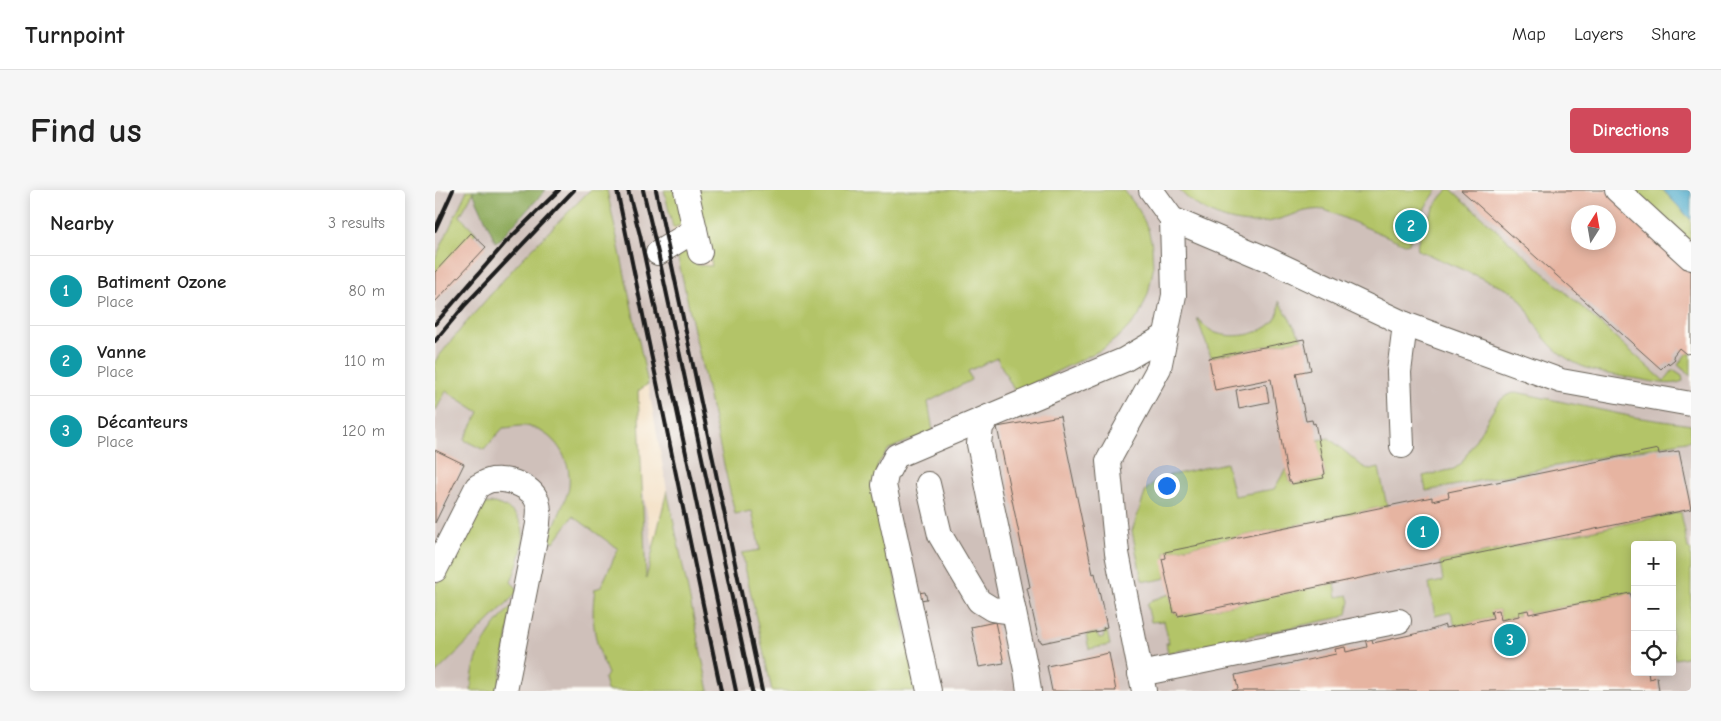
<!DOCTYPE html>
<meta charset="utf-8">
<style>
:root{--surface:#fff;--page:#f6f6f6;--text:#222;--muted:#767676;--line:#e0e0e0;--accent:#d1495b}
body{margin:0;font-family:"Comic Neue",sans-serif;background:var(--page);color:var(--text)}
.controls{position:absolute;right:15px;bottom:15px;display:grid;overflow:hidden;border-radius:5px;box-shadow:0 2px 12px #0003}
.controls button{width:45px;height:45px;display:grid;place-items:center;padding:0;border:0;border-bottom:1px solid var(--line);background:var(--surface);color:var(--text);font:25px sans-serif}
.compass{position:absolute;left:1136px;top:15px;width:45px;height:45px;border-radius:50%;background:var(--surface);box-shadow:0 2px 12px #0003;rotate:11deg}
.you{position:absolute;left:731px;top:295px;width:18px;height:18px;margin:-12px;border:4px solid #fff;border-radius:50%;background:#1a73e8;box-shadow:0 0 0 8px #1a73e833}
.badge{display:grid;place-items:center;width:32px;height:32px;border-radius:50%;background:var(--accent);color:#fff;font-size:16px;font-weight:700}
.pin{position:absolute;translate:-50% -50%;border:2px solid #fff;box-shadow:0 1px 5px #0006}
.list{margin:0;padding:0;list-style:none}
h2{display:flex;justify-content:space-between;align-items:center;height:65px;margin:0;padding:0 20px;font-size:21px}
h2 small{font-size:16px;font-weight:400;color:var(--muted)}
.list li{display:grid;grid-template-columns:32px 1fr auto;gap:15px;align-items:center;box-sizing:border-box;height:70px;padding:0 20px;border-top:1px solid var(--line)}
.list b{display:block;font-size:19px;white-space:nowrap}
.list p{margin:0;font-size:16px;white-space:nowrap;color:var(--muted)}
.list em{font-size:16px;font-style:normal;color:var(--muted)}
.icon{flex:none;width:28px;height:28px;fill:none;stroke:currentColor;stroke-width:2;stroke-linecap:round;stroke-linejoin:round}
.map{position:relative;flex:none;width:1256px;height:501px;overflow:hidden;border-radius:5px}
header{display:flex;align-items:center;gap:30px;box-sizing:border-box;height:70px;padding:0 25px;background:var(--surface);border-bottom:1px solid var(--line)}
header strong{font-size:24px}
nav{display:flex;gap:28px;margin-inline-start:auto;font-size:18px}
.intro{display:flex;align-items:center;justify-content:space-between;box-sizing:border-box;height:120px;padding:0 30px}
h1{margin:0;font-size:35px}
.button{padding:12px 22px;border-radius:5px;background:var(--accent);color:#fff;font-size:18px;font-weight:700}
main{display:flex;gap:30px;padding:0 30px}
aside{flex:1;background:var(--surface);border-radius:5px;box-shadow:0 2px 12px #0003}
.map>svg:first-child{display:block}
.industrial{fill:#cfc0ba;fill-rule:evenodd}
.green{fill:#b3c467;stroke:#687042}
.forest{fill:#8eaa5c;stroke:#55633c}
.water{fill:#4aa8c9;stroke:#336272}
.building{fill:#e6b4a1;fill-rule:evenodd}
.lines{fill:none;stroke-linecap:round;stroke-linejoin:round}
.minor-casing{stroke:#676056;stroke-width:26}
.minor{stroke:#fff;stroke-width:24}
.rail{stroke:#1c1c1c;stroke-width:4}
</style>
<header>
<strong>Turnpoint</strong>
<nav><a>Map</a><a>Layers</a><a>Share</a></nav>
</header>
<div class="intro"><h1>Find us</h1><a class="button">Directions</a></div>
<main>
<aside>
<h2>Nearby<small>3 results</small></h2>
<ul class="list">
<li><span class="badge" style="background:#0f9aa8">1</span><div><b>Batiment Ozone</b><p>Place</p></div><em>80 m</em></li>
<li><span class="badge" style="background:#0f9aa8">2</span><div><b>Vanne</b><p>Place</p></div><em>110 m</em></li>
<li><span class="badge" style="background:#0f9aa8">3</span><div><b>Décanteurs</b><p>Place</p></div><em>120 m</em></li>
</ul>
</aside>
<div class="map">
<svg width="1256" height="501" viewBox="0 0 1256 501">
<rect width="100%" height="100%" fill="#fdfcf7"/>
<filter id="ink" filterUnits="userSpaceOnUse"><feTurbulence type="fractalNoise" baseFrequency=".02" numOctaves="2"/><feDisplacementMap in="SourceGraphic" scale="10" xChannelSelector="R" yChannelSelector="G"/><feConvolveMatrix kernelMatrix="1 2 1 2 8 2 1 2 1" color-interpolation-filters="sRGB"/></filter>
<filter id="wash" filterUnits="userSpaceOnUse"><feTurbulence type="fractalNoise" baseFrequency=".0096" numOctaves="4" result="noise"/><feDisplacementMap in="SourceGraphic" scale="20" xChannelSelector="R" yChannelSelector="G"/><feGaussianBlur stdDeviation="1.12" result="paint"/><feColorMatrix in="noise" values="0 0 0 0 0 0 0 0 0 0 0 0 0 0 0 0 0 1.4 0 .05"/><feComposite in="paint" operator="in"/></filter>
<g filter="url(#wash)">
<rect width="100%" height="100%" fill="#f3dec1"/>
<g class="industrial">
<path d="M0,0H155L29,135L0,171Z"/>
<path d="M172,0H229L242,64L300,324L316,320L325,360L307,363L337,501H274L232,300L213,194Z"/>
<path d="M258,0H1256V501H383ZM1144,22H1174V52H1144ZM1200,355H1237V482H1200Z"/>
<path d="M156,11L244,501H0V181Z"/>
</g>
<g class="green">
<path d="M32,0H37L38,3L25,26L41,43L0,85V69Z"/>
<path d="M155,0H172L213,194L203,201L211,389L232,300L274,501H172L169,488L173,484C160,454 155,430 160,399L166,397L183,359L138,326L119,352L113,350C118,337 133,307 134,296C137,269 119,241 91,236C84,235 75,238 68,238L49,260L29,250L44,222L11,201L0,222V171L29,135L85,71Z"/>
<path d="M229,0H244L251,33L238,38Z"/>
<path d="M258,0H689L704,20L713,39L717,55L718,80L713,104L704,126L687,144L668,159L580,202L562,168L533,181L536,190L493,212L498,241L454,259L443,274L441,291L482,501H337L307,363L325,360L317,321L300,324L242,64L256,57L262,75L277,76Z"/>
<path d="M744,0H1002L991,16L983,33L973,30L970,38L979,42L974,53L970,54L890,20C872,17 855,27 837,31C804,38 767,25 744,0Z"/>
<path d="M1013,0H1017L1229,191L1238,180L1247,186L1248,191C1235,197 1216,191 1203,189C1166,184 1132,178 1108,146C1097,132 1092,114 1078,102L983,60C979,46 1002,10 1013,0Z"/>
<path d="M1193,0H1228L1256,30V56Z"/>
<path d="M844,111L867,149L776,167L762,128C767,134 774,140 781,143C803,151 849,142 844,111Z"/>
<path d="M1256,163V186L1243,175L1251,164Z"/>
<path d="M1081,202L1199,227L1256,235V250L991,301L988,286L1019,279L1026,274L1063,212L1071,206Z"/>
<path d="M894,248L927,276L935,280L944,278L952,316L730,362L731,388L718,391L707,390L697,341L711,300L722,289L732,286L791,273L799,306L839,299L851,279L854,291H856L857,294L888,288V285L890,284L883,250Z"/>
<path d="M59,313C102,325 88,361 76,392L82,398L81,404L0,484V397L34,324L47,314Z"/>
<path d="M1246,322L1253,358L1256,360V466L1240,469L1237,456V355H1200V402L1094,424L1093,420L1084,422V426L1066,430L1064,420L1057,421L1058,428L1020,436L1016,422L1000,426L994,394L1008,391L1005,372Z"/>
<path d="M900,393L902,407L913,405L915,411L912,424L907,427L733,463L731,453H734L729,431L716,432L712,415L717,410L735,404L739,423L742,422L743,426Z"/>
<path d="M78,415L63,501H36C37,466 53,440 78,415Z"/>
<path d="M669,441H672L675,455L654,459L651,445L662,443L664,448L669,447Z"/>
</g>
<path class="forest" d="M37,0H111L61,53Z"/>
<path class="water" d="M1228,0H1256V30Z"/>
<g id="blocks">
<g class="building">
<path d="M1026,0H1171L1256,76V163L1251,164L1244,158L1238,166L1240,169L1234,174L1233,172L1226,179ZM1144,22H1174V52H1144Z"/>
<path d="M36,43L51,57L0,112V82Z"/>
<path d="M869,149L876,180L861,183L871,231L877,230L878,234L880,233L890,284L888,285L889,288L857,294L856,291H854L851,279L836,189L780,200L774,168Z"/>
<path d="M831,194L834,212L804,218L801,200Z"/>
<path d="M625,226L658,384L660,383L672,437L668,438L669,440L607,453L606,451H604L592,398L595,397L562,237Z"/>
<path d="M1223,259L1224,264L1244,261L1256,319L743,426L742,422L739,423L727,369L731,368L730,362L997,307V311L1014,307L1013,302Z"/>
<path d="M0,260L29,274L0,333Z"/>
<path d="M490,402L492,409L485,410L483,403Z"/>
<path d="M1195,403L1200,416V482H1213L1214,489L1222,487L1224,501H796L803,499L800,485L901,464L900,459L910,457L911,462L932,457L930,448L936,446L938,453L993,441L1010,435V438L1058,428L1056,421L1064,420L1066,430L1084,426V422L1093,420L1094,424Z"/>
<path d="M560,432L569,473L544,477L536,437Z"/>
<path d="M674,463L681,501H617L612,476Z"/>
</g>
</g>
</g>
<g filter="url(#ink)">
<use href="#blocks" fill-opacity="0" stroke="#676056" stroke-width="1"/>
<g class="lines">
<g class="minor-casing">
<g id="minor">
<path d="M251,0L265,62"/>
<path d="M716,0L737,29L834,70L970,134L1126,191L1256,214"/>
<path d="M1182,0L1256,68"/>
<path d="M223,63L260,40"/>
<path d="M967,256L964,182L970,134"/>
<path d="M493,294L505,345L544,411L557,419L579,422"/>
<path d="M0,380L42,297C47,294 51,291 57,290C73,288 99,296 103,314C105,320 103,328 103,334L70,501"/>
<path d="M705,484L964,431"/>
<path d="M494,501L449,295L451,285L461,266L553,227"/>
<path d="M594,501L591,480L544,254L546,237L553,227L689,170L730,146"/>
<path d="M709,501L682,363L673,271L724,178L739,105L737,29"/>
</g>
</g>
<use href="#minor" class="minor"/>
<g class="rail">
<path d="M182,0L286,501"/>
<path d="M193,0L205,45L301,501"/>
<path d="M208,0L223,63L317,501"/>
<path d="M221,0L327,501"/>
<path d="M0,40L18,0"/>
<path d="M0,134L71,52L124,0"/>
<path d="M0,151L30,115L139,0"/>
</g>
</g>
</g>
</svg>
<div class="controls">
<button>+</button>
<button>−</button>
<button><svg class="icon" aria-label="locate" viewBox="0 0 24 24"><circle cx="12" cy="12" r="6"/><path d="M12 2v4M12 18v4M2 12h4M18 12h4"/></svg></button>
</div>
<svg class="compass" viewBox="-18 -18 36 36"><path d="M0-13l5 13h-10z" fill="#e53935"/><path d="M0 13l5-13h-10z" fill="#767676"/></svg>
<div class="you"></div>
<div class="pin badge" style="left:988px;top:342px;background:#0f9aa8">1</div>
<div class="pin badge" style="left:976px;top:36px;background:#0f9aa8">2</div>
<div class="pin badge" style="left:1075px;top:450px;background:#0f9aa8">3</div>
</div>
</main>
